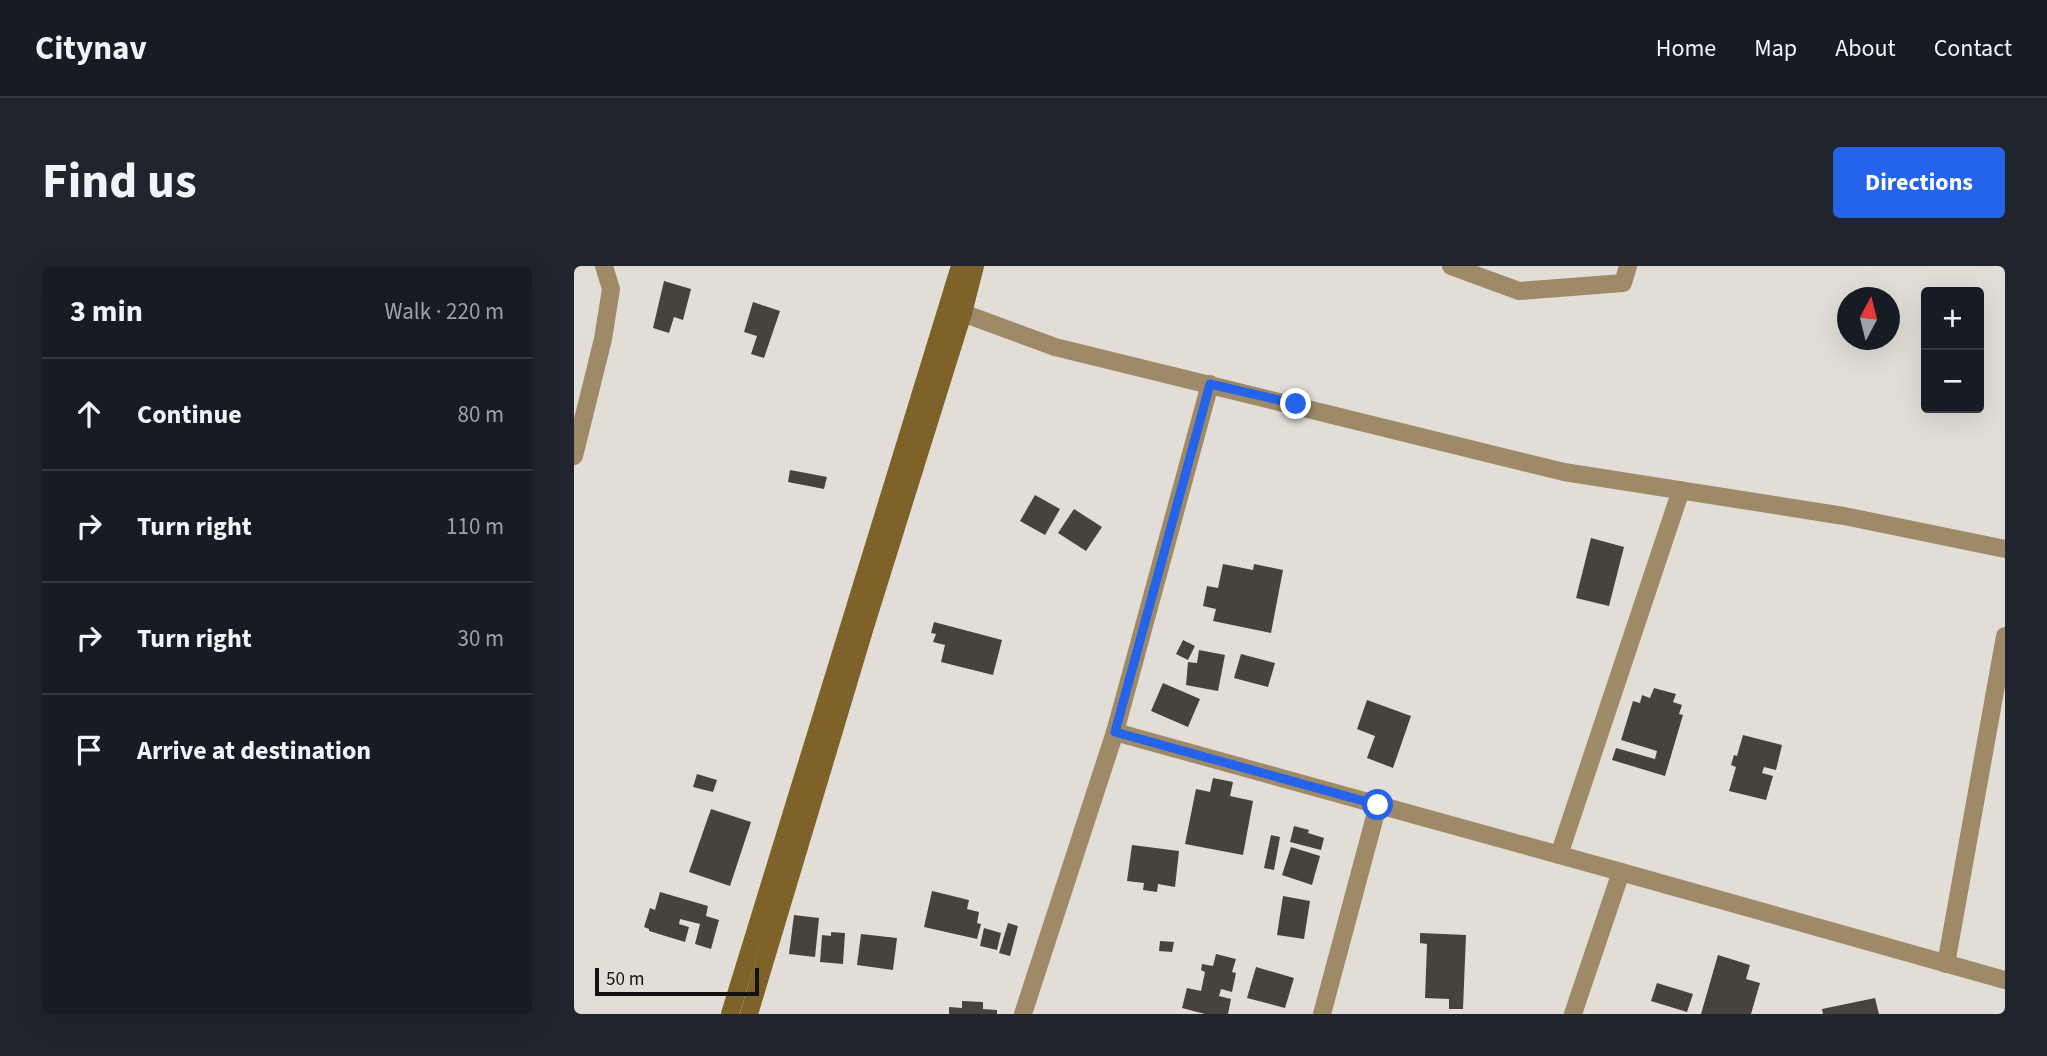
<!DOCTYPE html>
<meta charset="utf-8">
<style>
:root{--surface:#171b24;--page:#20242c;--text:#f1f3f6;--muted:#9ea1a6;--line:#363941;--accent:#2563eb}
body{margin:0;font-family:"Source Sans 3",sans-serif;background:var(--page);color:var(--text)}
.controls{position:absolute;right:21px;top:21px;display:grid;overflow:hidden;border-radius:7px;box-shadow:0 7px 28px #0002}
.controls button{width:63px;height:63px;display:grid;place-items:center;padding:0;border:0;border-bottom:2px solid var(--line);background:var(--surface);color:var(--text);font:35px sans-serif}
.compass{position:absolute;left:1263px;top:21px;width:63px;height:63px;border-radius:50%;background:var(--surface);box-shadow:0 7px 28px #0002;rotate:7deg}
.scale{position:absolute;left:21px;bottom:18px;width:164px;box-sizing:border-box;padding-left:7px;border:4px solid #141210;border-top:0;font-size:19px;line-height:24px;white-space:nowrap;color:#141210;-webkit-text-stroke:5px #e2ded7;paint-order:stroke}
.stop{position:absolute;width:21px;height:21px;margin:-16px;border:5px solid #2563eb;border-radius:50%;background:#fff}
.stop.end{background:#2563eb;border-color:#fff;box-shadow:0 2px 7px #0008}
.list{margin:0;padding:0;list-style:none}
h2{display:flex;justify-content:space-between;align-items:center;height:91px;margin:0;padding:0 28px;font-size:30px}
h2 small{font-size:23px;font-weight:400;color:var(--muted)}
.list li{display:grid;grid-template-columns:46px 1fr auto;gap:21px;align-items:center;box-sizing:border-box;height:112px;padding:0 28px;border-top:2px solid var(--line)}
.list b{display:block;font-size:26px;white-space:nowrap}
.list em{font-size:23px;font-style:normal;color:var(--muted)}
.icon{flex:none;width:38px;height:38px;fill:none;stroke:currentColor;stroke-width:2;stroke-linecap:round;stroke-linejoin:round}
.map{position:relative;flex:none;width:1431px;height:748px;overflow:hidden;border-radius:7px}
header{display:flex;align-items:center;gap:42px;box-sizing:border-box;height:98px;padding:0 35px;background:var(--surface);border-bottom:2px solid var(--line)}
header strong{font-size:33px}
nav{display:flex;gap:38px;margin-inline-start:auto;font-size:24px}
.intro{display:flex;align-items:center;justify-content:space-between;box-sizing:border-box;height:168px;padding:0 42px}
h1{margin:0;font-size:49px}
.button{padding:18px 32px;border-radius:7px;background:var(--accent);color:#fff;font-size:24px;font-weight:700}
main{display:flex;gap:42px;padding:0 42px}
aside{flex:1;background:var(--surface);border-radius:7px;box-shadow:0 7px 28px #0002}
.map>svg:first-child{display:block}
.building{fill:#46433d}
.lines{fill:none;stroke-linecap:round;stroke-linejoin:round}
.street{stroke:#9f8a68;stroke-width:18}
.secondary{stroke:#7f612a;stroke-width:18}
.route{stroke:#2563eb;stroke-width:9}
</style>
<header>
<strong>Citynav</strong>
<nav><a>Home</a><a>Map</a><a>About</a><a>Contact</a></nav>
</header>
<div class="intro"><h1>Find us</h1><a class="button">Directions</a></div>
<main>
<aside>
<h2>3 min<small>Walk · 220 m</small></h2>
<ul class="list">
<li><svg class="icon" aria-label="ahead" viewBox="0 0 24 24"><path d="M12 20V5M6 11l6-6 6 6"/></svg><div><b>Continue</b></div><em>80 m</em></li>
<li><svg class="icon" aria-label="right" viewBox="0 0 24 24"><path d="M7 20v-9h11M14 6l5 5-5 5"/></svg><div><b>Turn right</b></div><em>110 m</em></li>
<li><svg class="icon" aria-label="right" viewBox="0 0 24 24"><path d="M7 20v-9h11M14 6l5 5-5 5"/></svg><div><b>Turn right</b></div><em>30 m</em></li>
<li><svg class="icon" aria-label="arrive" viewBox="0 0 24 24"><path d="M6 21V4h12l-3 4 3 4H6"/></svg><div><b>Arrive at destination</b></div></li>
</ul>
</aside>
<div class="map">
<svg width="1431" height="748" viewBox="0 0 1431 748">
<rect width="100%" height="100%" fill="#e2ded7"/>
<g class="building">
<path d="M90,15L117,23L109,54L100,51L95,67L79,62Z"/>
<path d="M179,36L206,45L190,92L177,88L183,70L170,66Z"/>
<path d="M216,204L253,211L250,223L214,216Z"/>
<path d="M461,229L486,243L471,269L446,255Z"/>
<path d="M500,243L528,261L512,285L484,267Z"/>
<path d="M1017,272L1050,281L1035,340L1002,332Z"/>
<path d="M649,298L679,304L680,298L709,304L697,367L639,355L642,343L629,340L633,320L644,322Z"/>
<path d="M360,356L428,374L419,409L367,396L371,379L359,376L362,368L357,367Z"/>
<path d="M609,374L621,380L614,394L602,388Z"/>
<path d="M625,384L651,389L644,425L612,419L614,396L623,397Z"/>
<path d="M667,388L701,397L694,421L660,412Z"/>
<path d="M589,417L626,433L614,461L577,445Z"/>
<path d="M1080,422L1102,428L1099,436L1108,439L1105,448L1109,449L1091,510L1038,494L1042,482L1081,493L1083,485L1047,474L1059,435L1066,437L1068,429L1076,432Z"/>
<path d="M793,434L837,450L819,502L793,492L801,470L783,463Z"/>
<path d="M1169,469L1208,479L1202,504L1190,501L1188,507L1199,510L1192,534L1155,525L1162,501L1157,499L1160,489L1163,490Z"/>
<path d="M123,508L143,514L139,526L119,521Z"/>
<path d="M639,512L659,516L656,530L679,535L669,589L611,578L622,523L636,526Z"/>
<path d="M137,543L177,556L156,620L115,606Z"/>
<path d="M720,560L735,564L734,567L750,572L747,584L716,576Z"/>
<path d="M697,569L706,571L700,604L690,602Z"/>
<path d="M558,579L605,585L601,621L584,618L583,626L569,624L570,617L553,615Z"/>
<path d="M717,581L746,590L738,619L708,609Z"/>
<path d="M358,625L395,634L393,643L405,646L403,657L407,658L403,673L350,661Z"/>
<path d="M86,626L134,640L132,650L145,654L137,683L121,678L126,658L106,653L105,658L115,661L111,676L75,665V663L70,661L76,642L81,644Z"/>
<path d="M709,630L736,635L730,673L703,669Z"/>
<path d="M220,649L245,652L241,691L215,688Z"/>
<path d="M434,657L444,660L436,690L425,687Z"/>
<path d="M410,662L427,667L423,684L406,680Z"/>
<path d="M257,666L271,667L269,698L246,696L248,669L257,670Z"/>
<path d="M846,667L892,669L889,743H875V733L851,732L853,678L846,677Z"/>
<path d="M287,668L323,672L319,704L283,699Z"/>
<path d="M586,675L600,676L598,686L585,685Z"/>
<path d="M642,688L662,693L658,706L662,707L658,726L647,723L645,730L657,733L654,748H631L608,742L613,722L627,725L631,706L627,704L628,698L639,700Z"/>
<path d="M1144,689L1176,699L1172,713L1186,717L1177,748H1127Z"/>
<path d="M682,701L720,712L711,742L673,732Z"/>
<path d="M1083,717L1119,728L1113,746L1077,735Z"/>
<path d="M1301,732L1305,748H1249L1248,743Z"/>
<path d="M388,735L409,736V743L423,744V748H375V741L388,742Z"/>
</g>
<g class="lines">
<g class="street">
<path d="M877,0L945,25L1049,17L1054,0"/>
<path d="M375,42L481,81L990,206L1270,250L1431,283"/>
<path d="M0,190L29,73L37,23L30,0"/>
<path d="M541,466L1047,606L999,748"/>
<path d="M985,589L1107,224"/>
<path d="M1047,606L1431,714"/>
<path d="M1372,698L1431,370"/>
<path d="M449,748L541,466L636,118"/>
<path d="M748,748L804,539"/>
</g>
<g class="secondary">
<path d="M156,748L386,0"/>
<path d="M175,748L291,361L389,47L401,0"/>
</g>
</g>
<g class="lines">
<path class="route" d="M722,138L636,118L541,466L804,539"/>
</g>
</svg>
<div class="controls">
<button>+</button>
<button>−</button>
</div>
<svg class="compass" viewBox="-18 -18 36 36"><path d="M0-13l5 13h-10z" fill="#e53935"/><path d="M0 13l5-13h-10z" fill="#9ea1a6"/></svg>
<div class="scale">50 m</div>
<div class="stop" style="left:804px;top:539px"></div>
<div class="stop end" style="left:722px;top:138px"></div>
</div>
</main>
